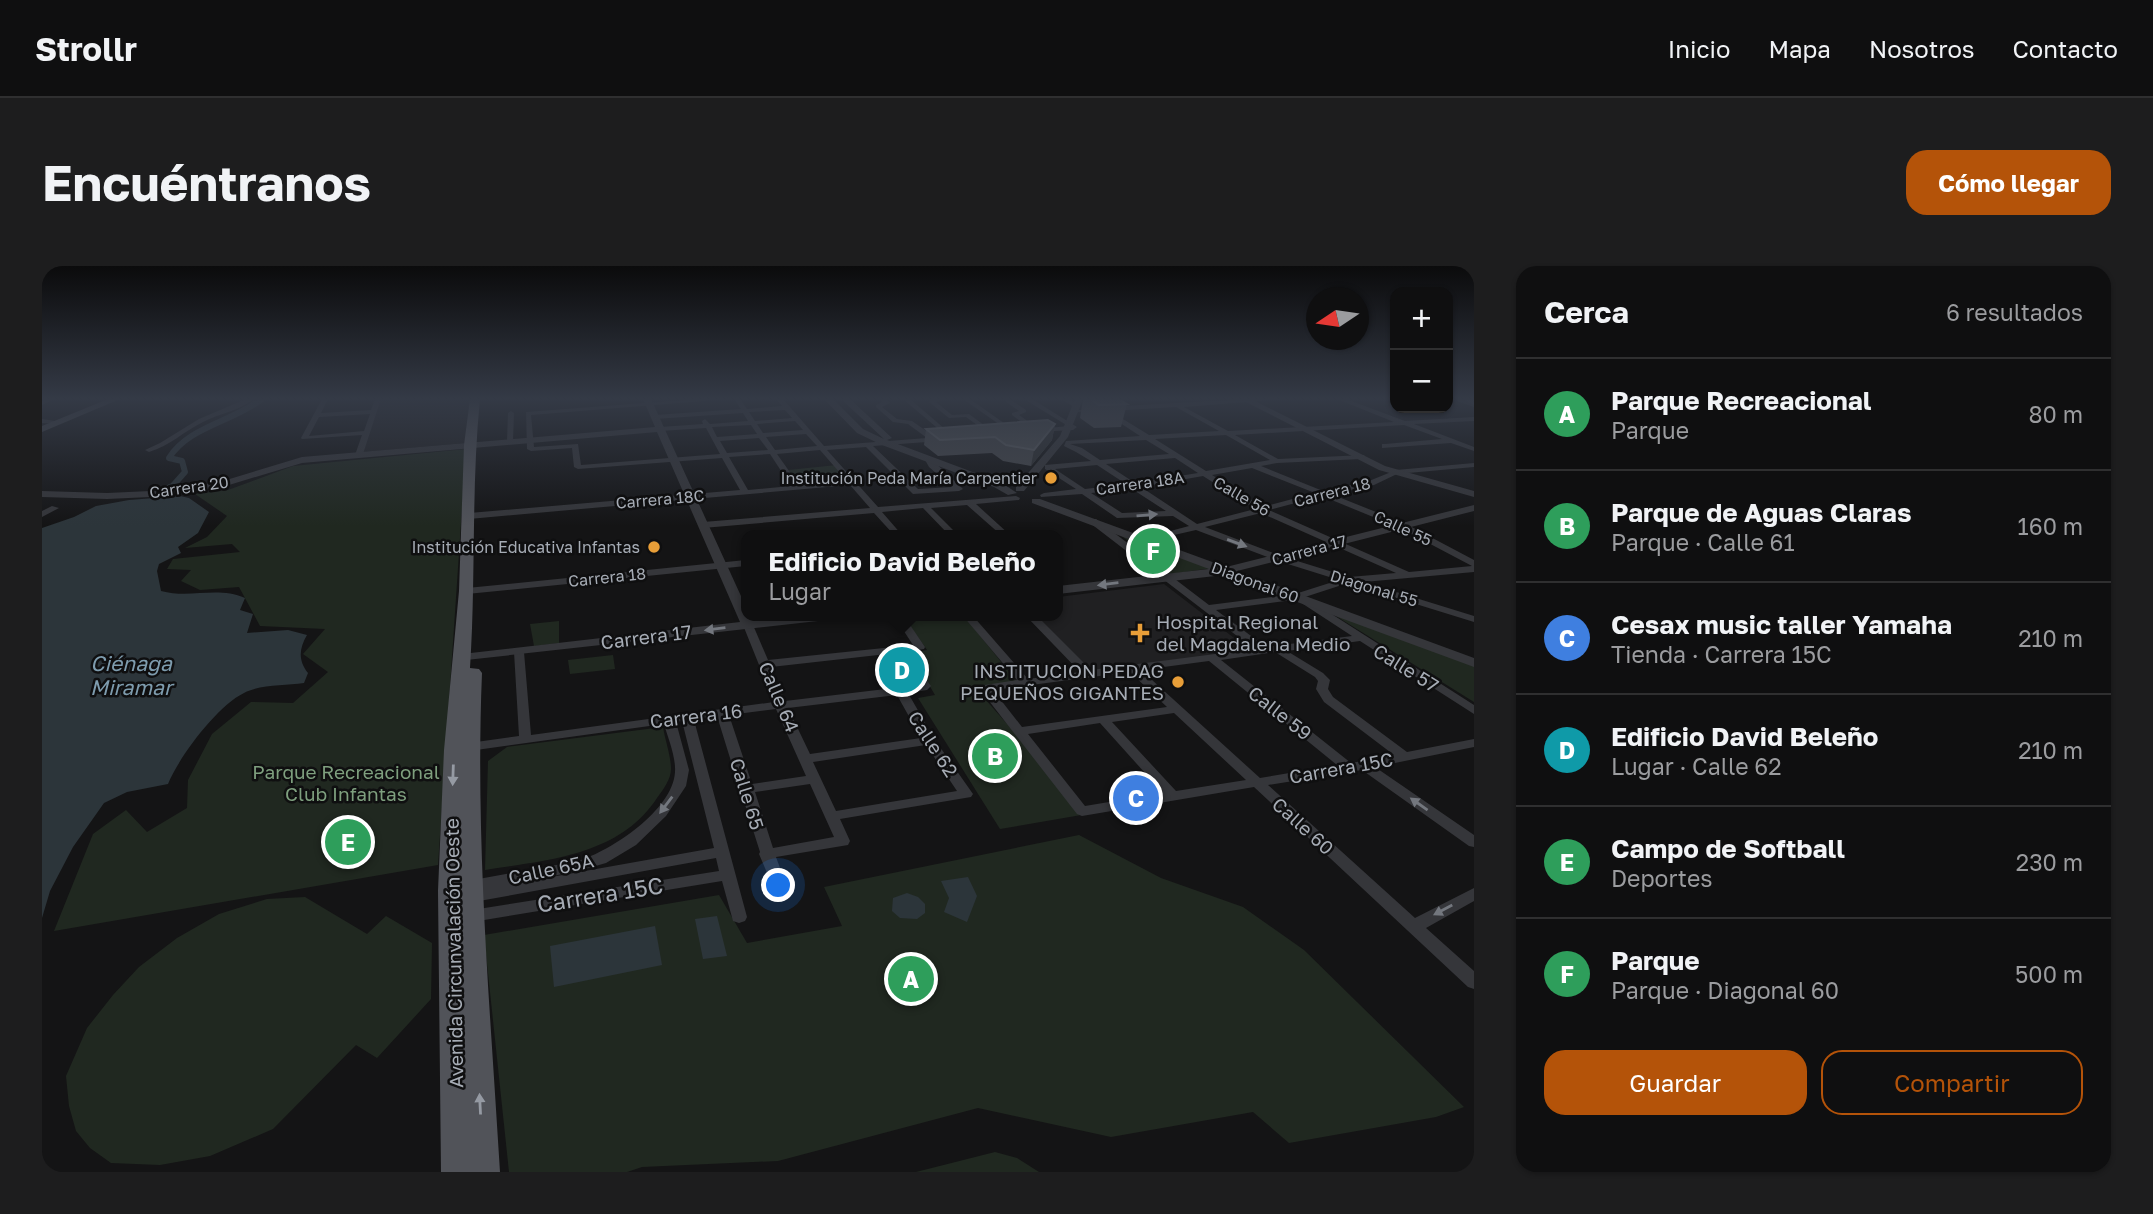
<!DOCTYPE html>
<html lang="es">
<meta charset="utf-8">
<style>
:root{--surface:#0f0f10;--page:#1d1d1e;--text:#f1f3f6;--muted:#9b9c9f;--line:#2f2f30;--accent:#b45309}
body{margin:0;font-family:"Golos Text",sans-serif;background:var(--page);color:var(--text)}
.controls{position:absolute;right:21px;top:21px;display:grid;overflow:hidden;border-radius:14px;box-shadow:0 2px 5px #0004}
.controls button{width:63px;height:63px;display:grid;place-items:center;padding:0;border:0;border-bottom:2px solid var(--line);background:var(--surface);color:var(--text);font:35px sans-serif}
.compass{position:absolute;left:1264px;top:21px;width:63px;height:63px;border-radius:50%;background:var(--surface);box-shadow:0 2px 5px #0004;rotate:257deg}
.you{position:absolute;left:737px;top:620px;width:24px;height:24px;margin:-18px;border:5px solid #fff;border-radius:50%;background:#1a73e8;box-shadow:0 0 0 10px #1a73e833}
.badge{display:grid;place-items:center;width:46px;height:46px;border-radius:50%;background:var(--accent);color:#fff;font-size:23px;font-weight:700}
.pin{position:absolute;translate:-50% -50%;border:4px solid #fff;box-shadow:0 2px 7px #0006}
.popup{position:absolute;left:699px;top:264px;width:322px;height:91px;box-sizing:border-box;display:grid;place-content:center;border-radius:14px;background:var(--surface);filter:drop-shadow(0 2px 5px #0005);font-size:23px;white-space:nowrap;color:var(--muted)}
.popup b{font-size:26px;color:var(--text)}
.popup::after{content:'';position:absolute;left:50%;top:100%;margin-left:-14px;border:14px solid transparent;border-top-color:var(--surface)}
.list{margin:0;padding:0;list-style:none}
h2{display:flex;justify-content:space-between;align-items:center;height:91px;margin:0;padding:0 28px;font-size:30px}
h2 small{font-size:23px;font-weight:400;color:var(--muted)}
.list li{display:grid;grid-template-columns:46px 1fr auto;gap:21px;align-items:center;box-sizing:border-box;height:112px;padding:0 28px;border-top:2px solid var(--line)}
.list b{display:block;font-size:26px;white-space:nowrap}
.list p{margin:0;font-size:23px;white-space:nowrap;color:var(--muted)}
.list em{font-size:23px;font-style:normal;color:var(--muted)}
.actions{display:flex;gap:14px;padding:21px 28px}
.actions a{flex:1;padding:16px 0;border:2px solid var(--accent);border-radius:21px;text-align:center;font-size:24px;color:var(--accent)}
.actions .main{background:var(--accent);color:#fff}
.map{position:relative;flex:none;width:1432px;height:906px;overflow:hidden;border-radius:21px}
header{display:flex;align-items:center;gap:42px;box-sizing:border-box;height:98px;padding:0 35px;background:var(--surface);border-bottom:2px solid var(--line)}
header strong{font-size:33px}
nav{display:flex;gap:38px;margin-inline-start:auto;font-size:24px}
.intro{display:flex;align-items:center;justify-content:space-between;box-sizing:border-box;height:168px;padding:0 42px}
h1{margin:0;font-size:49px}
.button{padding:18px 32px;border-radius:21px;background:var(--accent);color:#fff;font-size:24px;font-weight:700}
main{display:flex;gap:42px;padding:0 42px}
aside{flex:1;background:var(--surface);border-radius:21px;box-shadow:0 2px 5px #0004}
.map>svg:first-child{display:block}
.built{fill:#202022}
.green{fill:#202820}
.water{fill:#2c353a}
.lines{fill:none;stroke-linecap:round;stroke-linejoin:round}
.canal-far1{stroke:#2c353a;stroke-width:6}
.canal{stroke:#2c353a;stroke-width:8}
.minor{fill:#35363a;fill-rule:evenodd}
.tertiary{fill:#35363a;fill-rule:evenodd}
.secondary{fill:#43454a;fill-rule:evenodd}
.primary{fill:#515359;fill-rule:evenodd}
.wall{fill:#47494d}
.shaded-wall{fill:#2e3032}
.building{fill:#515458;stroke:#5f6267;stroke-width:2}
.oneway{fill:#73777e}
.oneway2{fill:#959aa3}
.poi-dot{fill:#e89e38;stroke:#0f0f10;stroke-width:2.5}
.labels{text-anchor:middle;stroke-width:5;stroke-linejoin:round;paint-order:stroke}
.far-poi-label{font-size:16px;fill:#a6acb5;stroke:#0f0f10;text-anchor:end}
.far-street-label{font-size:16px;fill:#a6acb5;stroke:#0f0f10}
.poi-label{font-size:19px;fill:#a6acb5;stroke:#0f0f10;text-anchor:start}
.street-label{font-size:19px;fill:#a6acb5;stroke:#0f0f10}
.park-label{font-size:19px;fill:#7e9f7e;stroke:#0f0f10}
.water-label{font-size:21px;font-style:italic;fill:#7e9cae;stroke:#0f0f10}
.near-street-label{font-size:23px;fill:#a6acb5;stroke:#0f0f10}
</style>
<header>
<strong>Strollr</strong>
<nav><a>Inicio</a><a>Mapa</a><a>Nosotros</a><a>Contacto</a></nav>
</header>
<div class="intro"><h1>Encuéntranos</h1><a class="button">Cómo llegar</a></div>
<main>
<div class="map">
<svg width="1432" height="906" viewBox="0 0 1432 906">
<rect width="100%" height="100%" fill="#141415"/>
<g class="built">
<path d="M339,133H429L424,177L320,186Z"/>
<path d="M1122,318L1209,385L1050,407L992,350H1016V331Z"/>
</g>
<g class="green">
<path d="M424,183L396,599L12,665L51,568L84,544L105,566L145,542L146,514L170,468L209,436L251,437L286,406L261,388L283,363L218,360L197,321L158,324L139,315L149,304L125,303L131,293L198,286L190,278L143,282L165,271L185,250L153,228L186,224L251,200Z"/>
<path d="M795,199L809,216L758,220L746,204Z"/>
<path d="M1076,267L1171,302L1128,308Z"/>
<path d="M1286,345L1432,399V436Z"/>
<path d="M861,350H922L977,418L935,424L1045,548L958,563L876,432L893,429L868,387L885,384Z"/>
<path d="M517,355V377L492,380L488,358Z"/>
<path d="M571,389L573,403L528,408L526,394Z"/>
<path d="M621,461C623,474 629,490 629,503C629,513 621,524 615,532C577,590 505,594 443,604L446,495L465,481Z"/>
<path d="M1037,569L1119,612L1201,641L1262,684L1422,841L1394,851L1247,877L1211,846L1069,871L936,842L736,895L600,901L585,906H467L442,669L677,629L705,677L800,660L782,621Z"/>
<path d="M263,631L325,668L344,650L390,677L389,733L335,792L314,779L231,863L168,890L118,899L69,897L48,882L34,865L27,840L24,810L45,762L71,729L97,701L135,672L177,648L225,633Z"/>
<path d="M953,886L975,892L997,906H874Z"/>
</g>
<g class="water">
<path d="M138,230L147,232L167,246L156,267L136,281L139,287L117,298L115,305L119,325C148,333 175,320 203,332L198,344L211,348L205,367L246,364L265,369C257,383 256,394 266,407L262,417C243,420 219,418 202,427C175,440 137,491 126,518L85,526L62,537L31,581L8,625L0,652V262L32,251L54,240L87,234Z"/>
<path d="M926,611L935,630L925,656L902,646L907,632L899,615Z"/>
<path d="M865,627L876,631L883,638V647L875,653L858,652L850,645L851,632Z"/>
<path d="M675,650L685,690L661,693L653,653Z"/>
<path d="M613,660L620,699L512,721L508,680Z"/>
</g>
<g class="lines">
<path class="canal-far1" d="M127,224L143,206L140,195L127,192C146,161 190,156 220,133"/>
<path class="canal" d="M118,233L128,222"/>
<g class="minor">
<path d="M4,133H13L0,139V135Z"/>
<path d="M204,133H212C197,145 178,147 161,156C142,165 128,180 107,186L103,184L118,177L157,153Z"/>
<path d="M280,133H286L279,147L329,144L333,133H339L320,191L313,189L320,169L260,173L259,172ZM328,148L322,165L267,170L277,151Z"/>
<path d="M655,133H687L489,149L492,181L536,178L539,199L678,188L664,162L618,165L615,163L618,161L661,158L660,155L663,153L668,158L706,155L701,147L613,153L610,151L613,149L699,143L692,133H698L705,143L740,140L734,133H741L782,180L885,172L866,158L851,156L834,141V139L840,136L837,133H844L848,137L840,141L855,153L870,155L893,171L901,173L898,175L831,180L876,223L910,221L887,201L882,192L886,190L921,223L917,225L871,228L824,181L785,184L836,241L974,230L978,232L977,234L934,238L968,269H959L925,239L889,242L916,269H907L881,242L840,246L860,269H852L832,247L661,262L657,259L661,256L828,242L808,219L427,253L423,250L427,247L698,224L680,192L536,203L532,201L530,182L489,185L485,183L484,146ZM743,144L750,152L713,155L707,146ZM753,155L761,164L721,167L715,158ZM709,159L715,168L675,171L670,161ZM764,168L775,180L733,184L724,171ZM717,172L726,184L685,187L678,175ZM778,184L805,215L757,219L735,188ZM728,188L749,220L706,224L687,191Z"/>
<path d="M861,133H868L911,170V172H907Z"/>
<path d="M889,133H906L894,136L910,149L927,148L954,168L949,169L924,151L907,152L887,136Z"/>
<path d="M921,133H928L976,167L971,168Z"/>
<path d="M960,133H968L984,144V146L977,149L997,163L1026,160L982,133H990L1035,161L1031,164L993,166L970,149V147L977,145Z"/>
<path d="M1019,133H1027L1037,140L1032,141Z"/>
<path d="M1042,133H1050L1063,141L1205,133H1243L1142,141L1186,165L1352,156L1295,133H1304L1363,155L1432,151V155L1372,158L1432,181V185L1409,177L1340,182V178H1343L1400,173L1362,159L1193,169L1236,193L1322,189L1323,191L1319,193L1235,197L1219,200L1281,225L1327,215L1354,204L1432,197V201L1355,208L1332,219L1289,228L1364,258L1432,294V306L1322,316L1432,350V356L1306,317L1263,331L1432,439V448L1318,375L1245,385L1281,407L1288,414L1286,423L1291,431L1365,486L1432,473V481L1333,501L1432,569V581L1427,580L1320,504L1226,519L1373,652L1432,622V635L1384,662L1432,705V723L1426,721L1212,521L1040,550L1035,548L937,422L943,419L975,414L921,350H931L986,413L1038,406L984,350H995L1049,404L1212,383L1048,257V253H1054L1167,339L1253,328L1297,314L1233,294L1154,264L1106,275V271L1147,260L1131,250L1075,252L1040,228L999,231L998,229L1002,227L1034,223L1003,203V199L1049,195L1034,186L1022,180L1024,175L1098,170L1060,145L1031,146L1030,145L1055,142ZM1134,141L1177,165L1107,169L1068,145ZM1184,169L1228,194L1164,205L1113,173ZM1104,174L1127,188L1058,194L1040,182L1028,178ZM1133,192L1156,207L1093,217L1064,198ZM1055,199L1084,218L1043,223L1013,203ZM1210,202L1273,227L1221,241L1170,209ZM1161,210L1213,243L1155,258L1099,221ZM1090,223L1124,245L1080,247L1049,227ZM1280,230L1358,262L1430,300L1367,306L1227,244ZM1219,247L1354,307L1307,311L1239,290L1163,261ZM1258,333V336L1310,370L1224,381L1174,344ZM1233,386L1273,411L1276,415L1274,423L1282,436L1352,489L1309,497L1179,394ZM1167,395L1295,499L1218,512L1099,404ZM1088,406L1125,441L980,461L951,424ZM1132,447L1204,514L1134,525L1070,456ZM1058,457L1121,527L1043,540L986,468Z"/>
<path d="M469,145L472,147L471,175L468,177L465,175L466,147Z"/>
<path d="M0,153L20,156L17,158L0,157Z"/>
<path d="M10,240L17,242L0,251V245Z"/>
<path d="M704,294V300L425,328L420,325L425,322Z"/>
<path d="M852,350H862L883,381L882,383L864,386L889,420L885,424L866,427L893,474L931,528L929,531L798,553L808,575L806,579L734,591L741,610L738,614L733,616L728,614L717,588L718,586L699,526L696,523L697,521L675,450L652,454L705,651L703,655L697,657L691,655L680,615L430,656L424,654L422,650L424,646L430,644L677,605L674,592L426,637L420,635L418,631L420,627L425,626L420,624L417,620L420,616L536,595C569,585 631,544 633,506C634,491 626,472 622,458L427,485L422,484L421,481L422,478L427,477L477,470L472,386L473,384L477,383L482,386L489,469L732,436L701,359L702,357H710L711,359L726,394L871,379ZM854,387L877,419L743,435L729,401ZM855,429L879,472L768,488L746,442ZM734,443L764,510L710,518L687,449ZM640,455L672,582L470,618L536,605L564,597L594,579L624,550L644,520L647,504L634,456ZM884,479L915,525L794,545L771,496ZM768,518L792,571L731,582L713,526Z"/>
</g>
<g class="tertiary">
<path d="M601,133H609L704,341V350H708L711,355L756,350H795L794,353L415,395L413,392L420,388L698,356L615,166L260,197L187,219L130,230L65,233L0,231V225L65,227L130,224L181,215L260,191L613,161Z"/>
<path d="M782,133H791L821,163L842,173L799,133H808L850,172L845,174L960,217L975,227L966,229L952,221L840,179L815,167Z"/>
<path d="M1033,133H1041L1026,171L982,225H974V221L1018,170Z"/>
<path d="M1198,133H1209L1343,200L1432,225V231L1337,204Z"/>
<path d="M1414,133L1432,136V141L1415,135Z"/>
<path d="M990,233H998L1184,301L1432,239V245L1195,305L1432,392V401L1182,309L1016,328V320L1167,303L990,237Z"/>
</g>
<path class="secondary" d="M66,133H78L0,166V160Z"/>
<g class="primary">
<path d="M428,133H438C429,223 434,313 428,402L437,403L440,407C433,574 448,740 458,906H399L396,625L402,484L417,325L422,179Z"/>
<path d="M1420,133H1432V139Z"/>
</g>
</g>
<g class="wall">
<path d="M1041,133H1077L1085,138L1079,161L1052,162L1038,152Z"/>
<path d="M1013,158L1010,174L989,200L961,195L950,187L896,190L882,179L884,163Z"/>
</g>
<path class="shaded-wall" d="M1013,158L1010,174L989,200L992,184Z"/>
<g class="building">
<path d="M1048,133H1077L1085,138L1057,139Z"/>
<path d="M1006,154L1013,158L992,184L964,179L953,171L898,174L884,163Z"/>
</g>
<defs><path id="oneway-solid" d="M-6-.8H1V-3.2L6.5 0L1 3.2V.8H-6Z" transform="scale(1.75)"/></defs>
<g class="oneway">
<use href="#oneway-solid" transform="translate(1105 249) rotate(-5)"/>
<use href="#oneway-solid" transform="translate(1195 277) rotate(20)"/>
<use href="#oneway-solid" transform="translate(1066 318) rotate(173)"/>
<use href="#oneway-solid" transform="translate(673 363) rotate(173)"/>
<use href="#oneway-solid" transform="translate(1377 538) rotate(-145)"/>
<use href="#oneway-solid" transform="translate(624 539) rotate(127)"/>
<use href="#oneway-solid" transform="translate(1401 644) rotate(152)"/>
</g>
<g class="oneway2">
<use href="#oneway-solid" transform="translate(411 509) rotate(92)"/>
<use href="#oneway-solid" transform="translate(438 838) rotate(-93)"/>
</g>
<linearGradient id="sky" x2="0" y2="1"><stop stop-color="#0b0b0c"/><stop offset="0.51" stop-color="#343a46"/><stop offset="1" stop-color="#343a46" stop-opacity="0"/></linearGradient>
<rect width="1432" height="260" fill="url(#sky)"/>
<g class="poi-dot">
<circle cx="1009" cy="212" r="7"/>
<circle cx="612" cy="281" r="7"/>
<path d="M1094.5 356.5h7v7h7v7h-7v7h-7v-7h-7v-7h7z"/>
<circle cx="1136" cy="416" r="7"/>
</g>
<g class="labels">
<g class="far-poi-label">
<text x="995" y="218">Institución Peda María Carpentier</text>
<text x="598" y="287">Institución Educativa Infantas</text>
</g>
<g class="far-street-label">
<text transform="translate(1098 217) rotate(-8)" y="6">Carrera 18A</text>
<text transform="translate(147 221) rotate(-8)" y="6">Carrera 20</text>
<text transform="translate(1290 226) rotate(-14)" y="6">Carrera 18</text>
<text transform="translate(1200 230) rotate(30)" y="6">Calle 56</text>
<text transform="translate(618 233) rotate(-5)" y="6">Carrera 18C</text>
<text transform="translate(1361 262) rotate(25)" y="6">Calle 55</text>
<text transform="translate(1267 284) rotate(-15)" y="6">Carrera 17</text>
<text transform="translate(565 311) rotate(-6)" y="6">Carrera 18</text>
<text transform="translate(1213 316) rotate(20)" y="6">Diagonal 60</text>
<text transform="translate(1332 322) rotate(17)" y="6">Diagonal 55</text>
</g>
<g class="poi-label">
<text x="1114" y="363">Hospital Regional<tspan x="1114" dy="22">del Magdalena Medio</tspan></text>
<text x="1122" y="412" text-anchor="end">INSTITUCION PEDAG<tspan x="1122" dy="22">PEQUEÑOS GIGANTES</tspan></text>
</g>
<g class="street-label">
<text transform="translate(604 371) rotate(-7)" y="7">Carrera 17</text>
<text transform="translate(1364 402) rotate(32)" y="7">Calle 57</text>
<text transform="translate(737 431) rotate(67)" y="7">Calle 64</text>
<text transform="translate(1238 447) rotate(38)" y="7">Calle 59</text>
<text transform="translate(654 450) rotate(-7)" y="7">Carrera 16</text>
<text transform="translate(891 478) rotate(57)" y="7">Calle 62</text>
<text transform="translate(1299 502) rotate(-10)" y="7">Carrera 15C</text>
<text transform="translate(705 528) rotate(73)" y="7">Calle 65</text>
<text transform="translate(1261 560) rotate(42)" y="7">Calle 60</text>
<text transform="translate(509 603) rotate(-12)" y="7">Calle 65A</text>
<text transform="translate(412 687) rotate(-91)" y="7">Avenida Circunvalación Oeste</text>
</g>
<g class="park-label">
<text x="304" y="513">Parque Recreacional<tspan x="304" dy="22">Club Infantas</tspan></text>
</g>
<g class="water-label">
<text x="89" y="405">Ciénaga<tspan x="89" dy="24">Miramar</tspan></text>
</g>
<g class="near-street-label">
<text transform="translate(558 629) rotate(-9)" y="8">Carrera 15C</text>
</g>
</g>
</svg>
<div class="controls">
<button>+</button>
<button>−</button>
</div>
<svg class="compass" viewBox="-18 -18 36 36"><path d="M0-13l5 13h-10z" fill="#e53935"/><path d="M0 13l5-13h-10z" fill="#9b9c9f"/></svg>
<div class="you"></div>
<div class="pin badge" style="left:869px;top:713px;background:#2e9e5b">A</div>
<div class="pin badge" style="left:953px;top:490px;background:#2e9e5b">B</div>
<div class="pin badge" style="left:1094px;top:532px;background:#3f7fe0">C</div>
<div class="pin badge" style="left:860px;top:404px;background:#0f9aa8">D</div>
<div class="popup"><b>Edificio David Beleño</b>Lugar</div>
<div class="pin badge" style="left:306px;top:576px;background:#2e9e5b">E</div>
<div class="pin badge" style="left:1111px;top:285px;background:#2e9e5b">F</div>
</div>
<aside>
<h2>Cerca<small>6 resultados</small></h2>
<ul class="list">
<li><span class="badge" style="background:#2e9e5b">A</span><div><b>Parque Recreacional</b><p>Parque</p></div><em>80 m</em></li>
<li><span class="badge" style="background:#2e9e5b">B</span><div><b>Parque de Aguas Claras</b><p>Parque · Calle 61</p></div><em>160 m</em></li>
<li><span class="badge" style="background:#3f7fe0">C</span><div><b>Cesax music taller Yamaha</b><p>Tienda · Carrera 15C</p></div><em>210 m</em></li>
<li><span class="badge" style="background:#0f9aa8">D</span><div><b>Edificio David Beleño</b><p>Lugar · Calle 62</p></div><em>210 m</em></li>
<li><span class="badge" style="background:#2e9e5b">E</span><div><b>Campo de Softball</b><p>Deportes</p></div><em>230 m</em></li>
<li><span class="badge" style="background:#2e9e5b">F</span><div><b>Parque</b><p>Parque · Diagonal 60</p></div><em>500 m</em></li>
</ul>
<div class="actions"><a class="main">Guardar</a><a>Compartir</a></div>
</aside>
</main>
